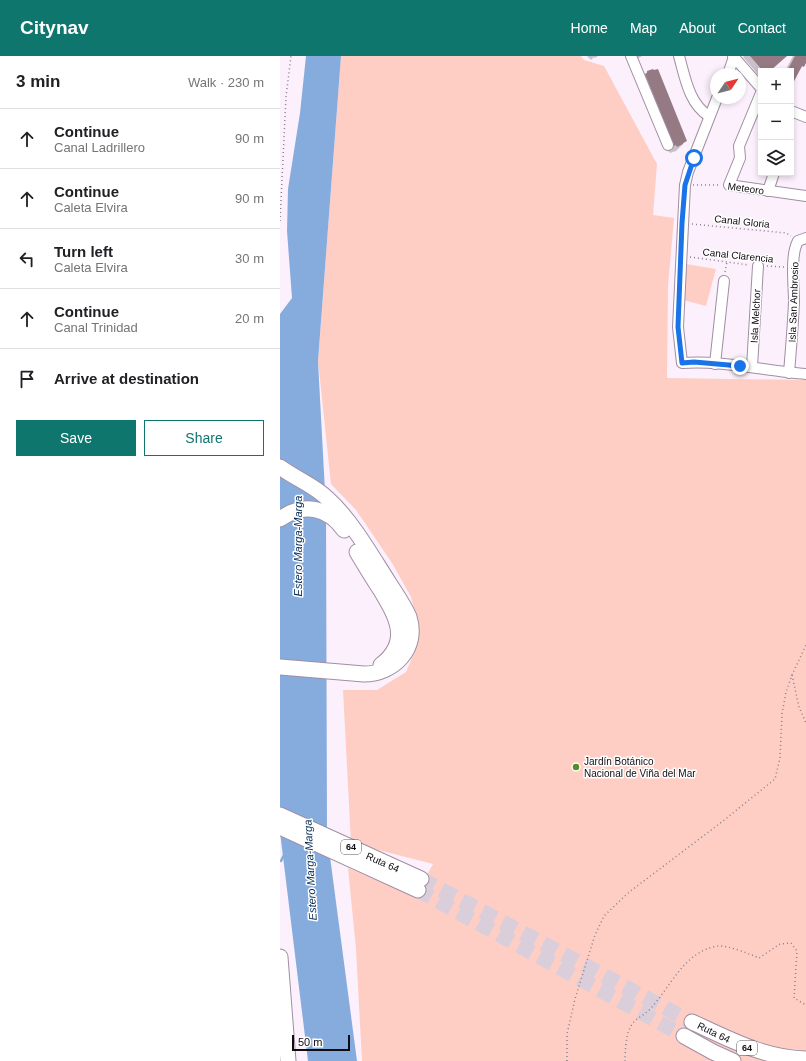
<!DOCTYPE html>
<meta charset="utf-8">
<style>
:root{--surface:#fff;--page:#f2f2f2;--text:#202124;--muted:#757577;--line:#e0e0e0;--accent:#0f766e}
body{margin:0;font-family:Helvetica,sans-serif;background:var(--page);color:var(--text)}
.controls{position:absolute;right:12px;top:12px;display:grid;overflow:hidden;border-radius:0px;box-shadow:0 2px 6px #0003}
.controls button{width:36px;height:36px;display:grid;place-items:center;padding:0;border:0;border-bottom:1px solid var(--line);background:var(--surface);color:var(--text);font:20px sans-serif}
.compass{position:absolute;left:430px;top:12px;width:36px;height:36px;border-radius:50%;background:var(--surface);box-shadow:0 2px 6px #0003;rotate:55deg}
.scale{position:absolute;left:12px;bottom:10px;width:58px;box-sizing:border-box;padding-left:4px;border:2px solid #110b12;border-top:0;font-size:11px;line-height:14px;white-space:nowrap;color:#110b12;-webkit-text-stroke:3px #fff;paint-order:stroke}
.stop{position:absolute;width:12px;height:12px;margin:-9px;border:3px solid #1a73e8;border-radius:50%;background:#fff}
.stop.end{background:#1a73e8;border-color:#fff;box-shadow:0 1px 4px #0008}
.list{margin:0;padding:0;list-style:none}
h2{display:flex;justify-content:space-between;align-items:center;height:52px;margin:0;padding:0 16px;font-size:17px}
h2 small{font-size:13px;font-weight:400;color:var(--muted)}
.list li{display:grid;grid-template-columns:26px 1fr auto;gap:12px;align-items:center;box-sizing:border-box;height:60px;padding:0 16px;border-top:1px solid var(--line)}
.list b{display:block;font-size:15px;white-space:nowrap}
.list p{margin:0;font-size:13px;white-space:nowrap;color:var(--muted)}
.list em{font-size:13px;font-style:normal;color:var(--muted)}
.actions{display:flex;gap:8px;padding:12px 16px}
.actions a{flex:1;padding:9px 0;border:1px solid var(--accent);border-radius:0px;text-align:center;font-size:14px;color:var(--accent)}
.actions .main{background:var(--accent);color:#fff}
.icon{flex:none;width:22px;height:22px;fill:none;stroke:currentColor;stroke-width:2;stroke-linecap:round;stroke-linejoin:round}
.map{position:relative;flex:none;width:526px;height:1005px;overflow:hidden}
header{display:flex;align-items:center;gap:24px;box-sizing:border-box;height:56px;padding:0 20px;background:var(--accent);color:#fff}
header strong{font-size:19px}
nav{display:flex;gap:22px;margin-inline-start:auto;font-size:14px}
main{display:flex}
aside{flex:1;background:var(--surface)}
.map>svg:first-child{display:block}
.green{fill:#fecec5}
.water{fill:#86acdd}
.shadow{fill:#0003}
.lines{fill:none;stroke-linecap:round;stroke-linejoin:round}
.stream{stroke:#86acdd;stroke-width:2.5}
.building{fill:#957a83}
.highway-tunnel{stroke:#d9ceda;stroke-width:15;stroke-dasharray:15 8;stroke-linecap:butt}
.minor-casing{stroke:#a08fa2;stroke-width:12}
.highway-casing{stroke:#a08fa2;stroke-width:17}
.path{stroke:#8a818b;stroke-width:1.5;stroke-dasharray:1 3;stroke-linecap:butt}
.minor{stroke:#fff;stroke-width:10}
.highway{stroke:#fff;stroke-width:15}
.route{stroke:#1a73e8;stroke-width:5}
.poi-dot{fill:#598c24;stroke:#fff;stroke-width:1.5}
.labels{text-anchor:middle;stroke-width:3;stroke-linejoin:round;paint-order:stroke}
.shield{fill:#fff;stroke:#585459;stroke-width:1}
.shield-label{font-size:9px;font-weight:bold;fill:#110b12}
.street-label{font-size:10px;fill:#110b12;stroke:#fff}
.poi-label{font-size:10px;fill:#110b12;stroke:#fff;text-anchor:start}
.water-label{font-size:11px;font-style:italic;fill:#042b57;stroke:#fff}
</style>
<header>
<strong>Citynav</strong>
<nav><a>Home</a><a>Map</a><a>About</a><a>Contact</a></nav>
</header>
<main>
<aside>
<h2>3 min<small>Walk · 230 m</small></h2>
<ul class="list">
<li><svg class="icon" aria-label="ahead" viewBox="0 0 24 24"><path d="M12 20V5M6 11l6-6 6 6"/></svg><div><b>Continue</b><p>Canal Ladrillero</p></div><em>90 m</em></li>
<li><svg class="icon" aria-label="ahead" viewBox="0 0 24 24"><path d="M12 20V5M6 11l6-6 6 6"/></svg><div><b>Continue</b><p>Caleta Elvira</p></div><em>90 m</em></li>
<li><svg class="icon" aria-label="left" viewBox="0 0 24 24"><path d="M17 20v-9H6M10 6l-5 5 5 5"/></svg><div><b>Turn left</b><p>Caleta Elvira</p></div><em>30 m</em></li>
<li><svg class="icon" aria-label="ahead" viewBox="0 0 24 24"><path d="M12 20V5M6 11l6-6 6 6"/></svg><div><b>Continue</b><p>Canal Trinidad</p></div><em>20 m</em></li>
<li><svg class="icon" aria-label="arrive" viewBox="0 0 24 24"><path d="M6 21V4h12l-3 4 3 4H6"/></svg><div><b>Arrive at destination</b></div></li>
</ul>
<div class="actions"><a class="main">Save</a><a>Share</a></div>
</aside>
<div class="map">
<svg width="526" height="1005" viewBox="0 0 526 1005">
<rect width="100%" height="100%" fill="#fcf0fd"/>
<g class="green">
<path d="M61,0H301L304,4L324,10L377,108L373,159L394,162L388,230L387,322L526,324V1005H82L76,893L68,812L135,840L153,808L71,787L63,634H97L126,616L135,595L138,569L131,541L112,507L76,454L51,428L38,305Z"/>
<path d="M406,208L436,213L426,250L403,244Z"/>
</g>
<path class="water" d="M26,0H61L38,305L46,454L47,778L77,1005H28L0,776V258L12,242L7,175L8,133L20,57Z"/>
<g class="shadow">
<path d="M307,0H318L315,2L314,1L311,4Z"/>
<path d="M345,0H362L352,6L349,2Z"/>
<path d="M464,0H507L489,15H481V22L463,1Z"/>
<path d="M513,0H525L526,5L519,15L511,29V15H505Z"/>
<path d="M367,16L406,85L396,95L390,97L389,95L388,96L359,25Z"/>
</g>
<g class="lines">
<path class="stream" d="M1,805L5,797"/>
</g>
<g class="building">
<path d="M470,0H507L490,15H483Z"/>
<path d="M515,0H526V7L524,11L522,10L511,31V15H507Z"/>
<path d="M373,13L374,14L378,13L407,85L403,87V88L397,91L396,89L394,90L365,18L367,17V15Z"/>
</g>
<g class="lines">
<g class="highway-tunnel">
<path d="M141,823L412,966"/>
<path d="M138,834L404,980"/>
</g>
<g class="minor-casing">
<g id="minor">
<path d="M351,0L388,89"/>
<path d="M399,0C405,21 409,48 429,60"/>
<path d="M453,0L481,32"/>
<path d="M448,18L454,1"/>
<path d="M481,37L459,90L460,102L449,129L526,140"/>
<path d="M437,42L408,116L405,129L398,271L402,307C443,304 485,315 526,318"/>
<path d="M511,55L526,61"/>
<path d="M488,135L494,117"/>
<path d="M435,308L444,225"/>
<path d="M472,311L478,210"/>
<path d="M509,317C511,293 513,269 514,246C514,229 510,199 518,185L526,182"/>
</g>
</g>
<g class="highway-casing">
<g id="highway">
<path d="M0,411C16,423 34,429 48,443C72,465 91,499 109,527C116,538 124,549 129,561C139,592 114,618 84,618L0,611"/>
<path d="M0,463C23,446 48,451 64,474"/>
<path d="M77,496C85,509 92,521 100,533C116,560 132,585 101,609"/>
<path d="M0,759L141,823"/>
<path d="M0,771L138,834"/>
<path d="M0,901L8,1005"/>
<path d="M412,966C449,983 484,1002 526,1003"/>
<path d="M404,980L433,996L453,1005"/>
</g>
</g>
<g class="path">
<path d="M413,129H441"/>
<path d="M0,165L6,41L11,0"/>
<path d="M412,168L506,177L511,180"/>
<path d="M410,201L469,209"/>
<path d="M487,210L505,211"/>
<path d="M445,216L447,206"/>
<path d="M512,619L519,651L526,667"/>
<path d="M287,1005V978L295,943L315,879L324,860L348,837L443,765L495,723L500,702L502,658L506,636L512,619L526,589"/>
<path d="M345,1005C345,996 346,979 350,972C355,961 363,961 370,953C391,931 404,895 438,890C447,889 470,898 479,902L500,888L511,887L517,895L514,942L526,949"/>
</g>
<use href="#minor" class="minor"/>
<use href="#highway" class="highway"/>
</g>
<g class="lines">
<path class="route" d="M414,102L405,129L402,167L398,271L402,307L414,306L460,310"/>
</g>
<circle class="poi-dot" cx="296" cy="711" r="4"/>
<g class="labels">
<g class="shield">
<rect x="61" y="784" width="20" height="14" rx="3"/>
<rect x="457" y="985" width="20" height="14" rx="3"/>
</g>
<g class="shield-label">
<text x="71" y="794">64</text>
<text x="467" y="995">64</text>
</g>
<g class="street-label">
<text transform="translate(466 132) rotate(8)" y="4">Meteoro</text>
<text transform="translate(462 165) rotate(6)" y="4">Canal Gloria</text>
<text transform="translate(458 199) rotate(6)" y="4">Canal Clarencia</text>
<text transform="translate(513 246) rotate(-88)" y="4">Isla San Ambrosio</text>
<text transform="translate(475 260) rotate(-87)" y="4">Isla Melchor</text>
<text transform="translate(103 806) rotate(24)" y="4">Ruta 64</text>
<text transform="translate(434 976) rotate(26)" y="4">Ruta 64</text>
</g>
<g class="poi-label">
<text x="304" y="709">Jardín Botánico<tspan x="304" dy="12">Nacional de Viña del Mar</tspan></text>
</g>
<g class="water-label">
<text transform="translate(18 490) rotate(-90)" y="4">Estero Marga-Marga</text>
<text transform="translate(30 814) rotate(-93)" y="4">Estero Marga-Marga</text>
</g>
</g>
</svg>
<div class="controls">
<button>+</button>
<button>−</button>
<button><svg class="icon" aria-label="layers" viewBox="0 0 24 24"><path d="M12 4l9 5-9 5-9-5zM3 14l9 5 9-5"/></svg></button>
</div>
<svg class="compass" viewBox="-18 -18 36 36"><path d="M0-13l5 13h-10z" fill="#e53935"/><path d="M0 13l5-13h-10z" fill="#757577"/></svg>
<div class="scale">50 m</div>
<div class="stop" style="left:414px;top:102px"></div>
<div class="stop end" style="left:460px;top:310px"></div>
</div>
</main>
